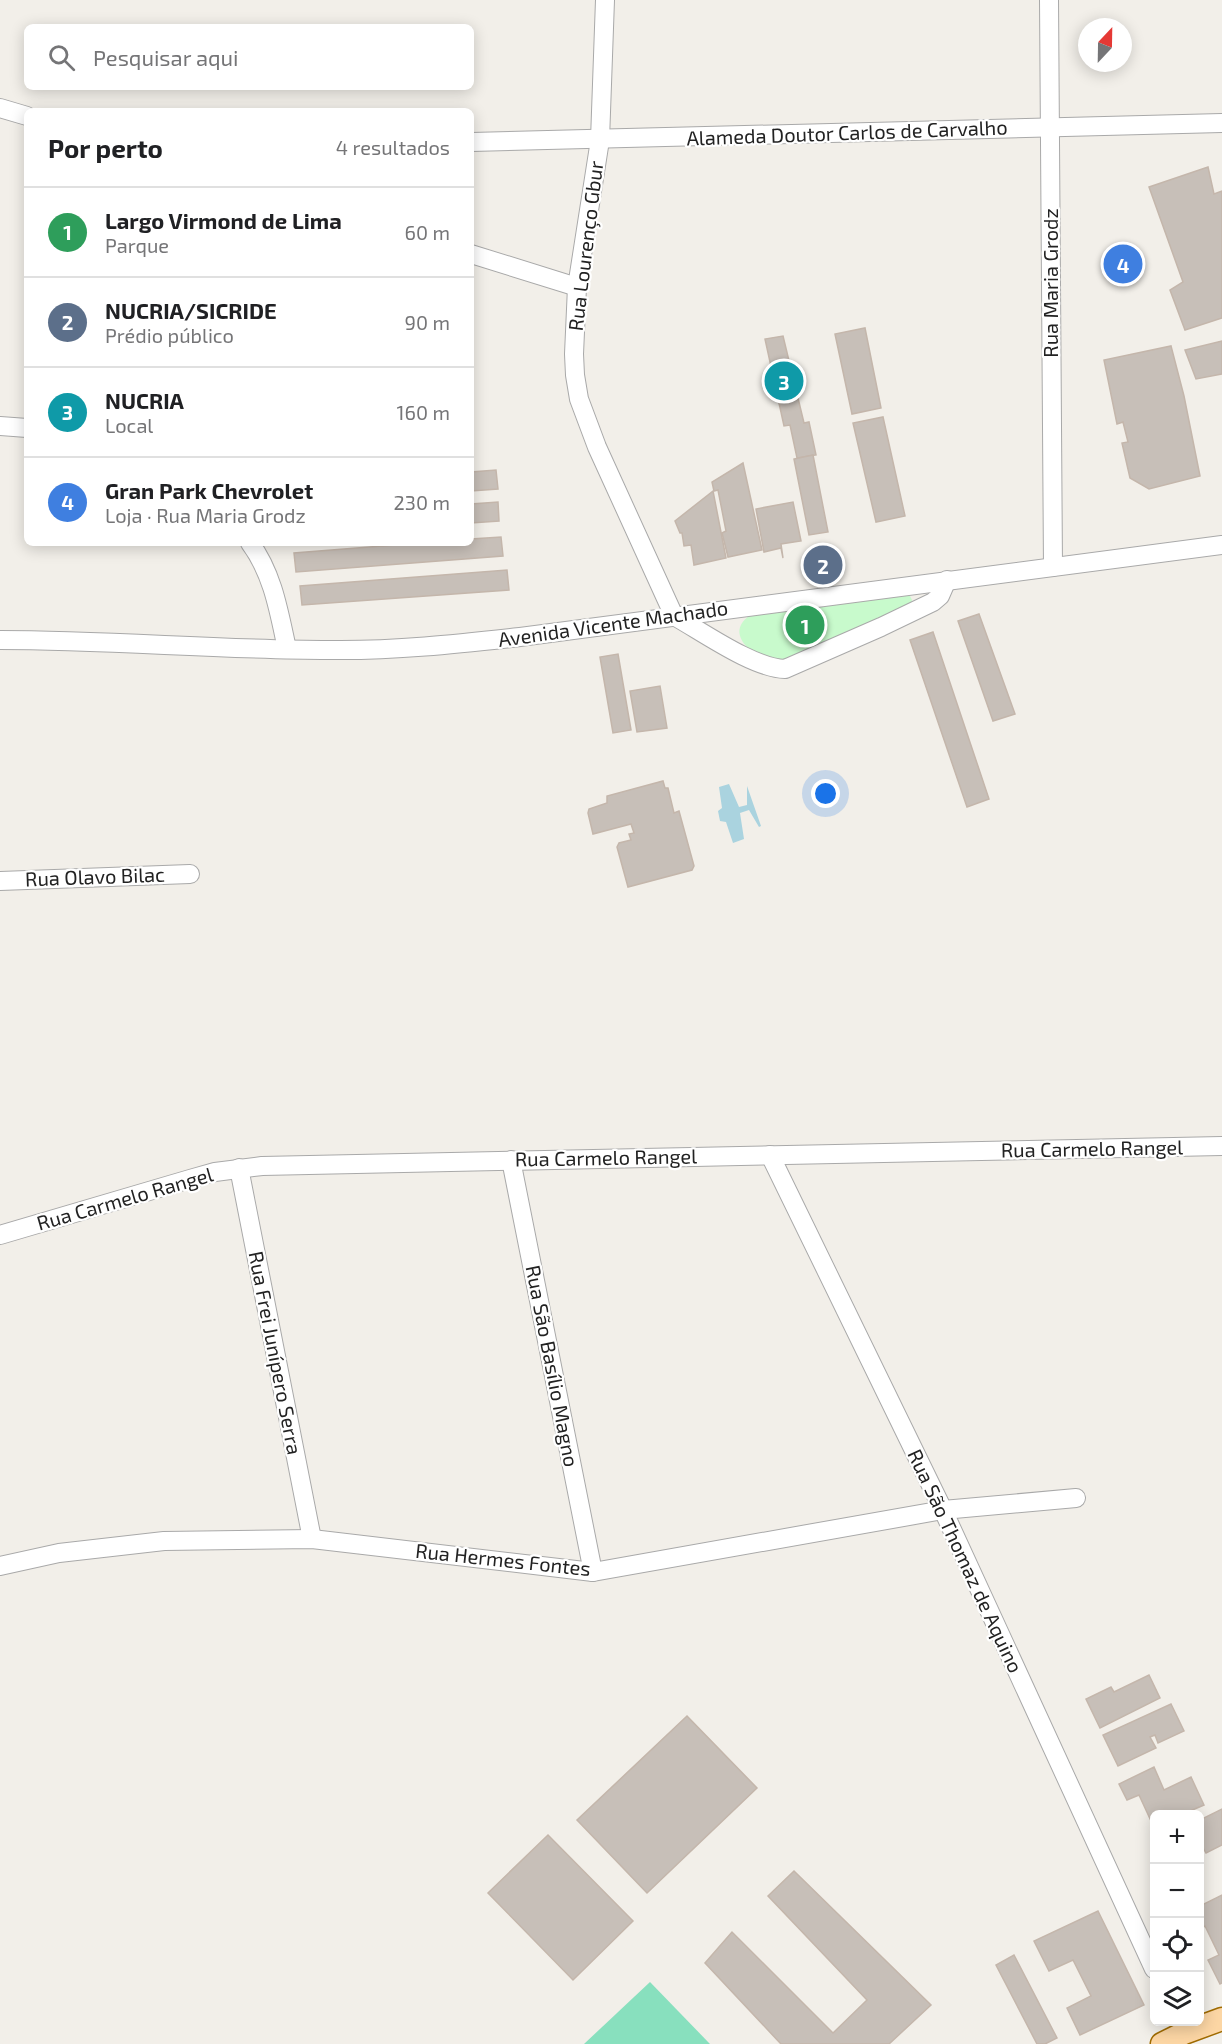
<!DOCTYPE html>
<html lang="pt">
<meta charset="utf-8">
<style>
:root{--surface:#fff;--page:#f2f2f2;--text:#202124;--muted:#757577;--line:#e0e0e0;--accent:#111827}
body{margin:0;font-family:"Exo 2",sans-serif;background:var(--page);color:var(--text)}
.controls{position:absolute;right:18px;bottom:18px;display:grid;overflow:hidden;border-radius:9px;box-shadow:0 3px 15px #0003}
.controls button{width:54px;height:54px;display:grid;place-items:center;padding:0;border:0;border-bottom:2px solid var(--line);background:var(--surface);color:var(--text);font:30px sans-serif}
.compass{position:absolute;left:1078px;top:18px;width:54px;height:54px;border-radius:50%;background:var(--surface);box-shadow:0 3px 15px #0003;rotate:22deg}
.you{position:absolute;left:826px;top:794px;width:21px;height:21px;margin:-15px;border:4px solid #fff;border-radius:50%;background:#1a73e8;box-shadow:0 0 0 9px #1a73e833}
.badge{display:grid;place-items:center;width:39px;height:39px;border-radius:50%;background:var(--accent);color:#fff;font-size:20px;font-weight:700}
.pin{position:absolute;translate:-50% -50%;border:3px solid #fff;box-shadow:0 2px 6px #0006}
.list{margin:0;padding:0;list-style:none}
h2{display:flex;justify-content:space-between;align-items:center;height:78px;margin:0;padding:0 24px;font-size:26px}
h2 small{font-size:20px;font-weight:400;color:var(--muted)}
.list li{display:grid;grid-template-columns:39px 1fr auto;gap:18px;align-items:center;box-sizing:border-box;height:90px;padding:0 24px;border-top:2px solid var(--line)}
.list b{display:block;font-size:22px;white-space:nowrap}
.list p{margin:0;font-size:20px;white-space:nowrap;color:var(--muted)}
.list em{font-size:20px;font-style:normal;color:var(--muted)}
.icon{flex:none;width:33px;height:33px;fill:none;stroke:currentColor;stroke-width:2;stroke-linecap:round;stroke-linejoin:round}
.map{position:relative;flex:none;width:1222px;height:2044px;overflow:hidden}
.search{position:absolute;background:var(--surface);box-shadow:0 3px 15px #0003;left:24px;top:24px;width:450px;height:66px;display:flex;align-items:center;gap:15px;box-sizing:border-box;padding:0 21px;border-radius:9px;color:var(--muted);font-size:22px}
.panel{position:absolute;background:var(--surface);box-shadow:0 3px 15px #0003;left:24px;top:108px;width:450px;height:438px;border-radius:9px}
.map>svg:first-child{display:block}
.park{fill:#c8facc}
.pitch{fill:#88e0be}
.water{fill:#aad3df}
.building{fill:#c7bfb8;stroke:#c4b6ab;stroke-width:1.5}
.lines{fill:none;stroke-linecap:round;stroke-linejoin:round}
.minor-casing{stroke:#a9a9a9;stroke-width:20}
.major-casing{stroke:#a06b00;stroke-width:25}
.minor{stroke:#fff;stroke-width:18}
.major{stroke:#fcd6a4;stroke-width:22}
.labels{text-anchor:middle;stroke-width:4.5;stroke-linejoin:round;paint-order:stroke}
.street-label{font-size:20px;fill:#222;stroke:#fff}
</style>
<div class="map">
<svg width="1222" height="2044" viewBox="0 0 1222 2044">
<rect width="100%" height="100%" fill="#f2efe9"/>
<path class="park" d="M904,594L910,596L912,600L911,605L785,663C779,661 772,661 766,659C747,652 727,632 749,616Z"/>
<path class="pitch" d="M650,1982L710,2044H584Z"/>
<path class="water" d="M729,784L739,807L747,805V786L761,826L759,827L749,810L740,813L744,839L733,843L726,822L720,821L718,811L722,808L719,787Z"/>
<g class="building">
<path d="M1208,167L1214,194L1222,191V318L1185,330L1170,290L1183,282L1149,187Z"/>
<path d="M865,328L881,408L852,414L835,334Z"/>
<path d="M783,336L804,423L809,422L816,455L797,458L790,425L784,426L765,339Z"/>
<path d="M1222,341V374L1196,379L1185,350Z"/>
<path d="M1171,346L1184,396L1200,476L1149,489L1130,478L1122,443L1128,442L1123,422L1117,424L1104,360Z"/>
<path d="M883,417L905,516L876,522L853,423Z"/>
<path d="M813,455L828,532L809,535L794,459Z"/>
<path d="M743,463L762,550L728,557L722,533L726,531L718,490L714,491L712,482Z"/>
<path d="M496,470L498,489L471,491V472Z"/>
<path d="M713,491L726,558L694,565L691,545L684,546L682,533H680L675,521Z"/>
<path d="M498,502L499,521L471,523V504Z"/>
<path d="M793,502L801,541L781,544L783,558L781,548L764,552L756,509Z"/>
<path d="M501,537L503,556L296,572L294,553L420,543H471V539Z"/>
<path d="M507,570L509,590L302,605L300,586Z"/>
<path d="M979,614L1015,714L993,721L958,621Z"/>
<path d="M933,632L989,799L967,807L910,640Z"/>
<path d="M618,654L631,730L613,733L600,657Z"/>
<path d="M660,686L667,728L637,732L630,691Z"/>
<path d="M663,781L665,788H668L674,813L679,811L694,866L692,870L628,887L617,847L619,843L631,840L629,834L634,833L631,824L593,834L588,813L589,809L607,803V796Z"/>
<path d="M1149,1675L1160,1698L1100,1728L1086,1699L1111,1687L1114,1692Z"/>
<path d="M1171,1704L1184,1731L1158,1743L1155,1735L1150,1737L1156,1748L1118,1766L1103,1735Z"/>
<path d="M687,1716L757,1788L647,1893L577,1820Z"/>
<path d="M1154,1767L1164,1790L1191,1777L1204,1805L1183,1814H1154V1819L1151,1821L1139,1795L1127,1800L1119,1784Z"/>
<path d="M1222,1809V1845L1206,1853L1202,1846L1200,1848V1820Z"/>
<path d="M548,1835L633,1921L573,1980L488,1893Z"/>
<path d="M794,1871L931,2005L889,2044H781L705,1963L732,1932L833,2033L867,2000L768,1896Z"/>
<path d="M1222,1895V1983L1220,1984L1208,1960L1219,1955L1205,1926L1200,1929V1906Z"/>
<path d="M1098,1911L1144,2005L1080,2035L1067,2008L1091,1996L1073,1960L1049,1971L1034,1941Z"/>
<path d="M1014,1955L1057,2038L1045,2044H1037L996,1965Z"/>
</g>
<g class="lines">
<g class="minor-casing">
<g id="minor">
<path d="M605,0L600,140L577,287L574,354L575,375L579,399L597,447L674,616"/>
<path d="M1049,0L1053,567"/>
<path d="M0,108L27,116"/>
<path d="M471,142L1222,123"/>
<path d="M471,254L577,287"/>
<path d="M0,426L27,428"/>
<path d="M250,543C273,574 279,612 287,649"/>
<path d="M674,616C703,632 753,668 785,669L881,627L933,602L940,596L947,580"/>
<path d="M0,640C110,640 219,650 329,650C393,651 457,644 520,637L1222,545"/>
<path d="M0,881L190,874"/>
<path d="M770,1155L943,1510L1154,1969"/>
<path d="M511,1160L593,1572"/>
<path d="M239,1168L312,1539"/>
<path d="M0,1235L190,1179L215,1172L262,1166L1222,1146"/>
<path d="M0,1566L59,1553L164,1541L312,1539L593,1572L943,1510L1076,1498"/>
</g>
</g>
<g class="major-casing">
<path id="major" d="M1162,2044L1184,2033L1222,2019"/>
</g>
<use href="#minor" class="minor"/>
<use href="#major" class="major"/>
</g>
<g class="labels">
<g class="street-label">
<text transform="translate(847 133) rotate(-2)" y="7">Alameda Doutor Carlos de Carvalho</text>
<text transform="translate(586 246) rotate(-83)" y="7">Rua Lourenço Gbur</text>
<text transform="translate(1051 283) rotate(-90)" y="7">Rua Maria Grodz</text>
<text transform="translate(613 624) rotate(-8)" y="7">Avenida Vicente Machado</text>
<text transform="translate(95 877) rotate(-2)" y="7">Rua Olavo Bilac</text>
<text transform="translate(1092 1149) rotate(-1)" y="7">Rua Carmelo Rangel</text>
<text transform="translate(606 1158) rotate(-1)" y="7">Rua Carmelo Rangel</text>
<text transform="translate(125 1199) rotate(-16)" y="7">Rua Carmelo Rangel</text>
<text transform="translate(275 1353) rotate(79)" y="7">Rua Frei Junípero Serra</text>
<text transform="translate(552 1366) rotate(79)" y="7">Rua São Basílio Magno</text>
<text transform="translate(503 1560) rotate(6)" y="7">Rua Hermes Fontes</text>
<text transform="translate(965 1561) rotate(65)" y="7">Rua São Thomaz de Aquino</text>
</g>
</g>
</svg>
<div class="controls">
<button>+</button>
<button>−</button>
<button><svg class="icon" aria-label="locate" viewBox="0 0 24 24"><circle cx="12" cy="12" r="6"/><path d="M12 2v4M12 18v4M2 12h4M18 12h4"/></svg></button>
<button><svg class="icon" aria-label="layers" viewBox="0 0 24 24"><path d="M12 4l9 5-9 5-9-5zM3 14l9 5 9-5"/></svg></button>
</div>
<svg class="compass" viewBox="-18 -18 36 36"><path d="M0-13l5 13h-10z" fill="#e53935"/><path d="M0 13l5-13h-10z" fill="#757577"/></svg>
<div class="you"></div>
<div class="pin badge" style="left:805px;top:625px;background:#2e9e5b">1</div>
<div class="pin badge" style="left:823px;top:565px;background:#5c6f8a">2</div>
<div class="pin badge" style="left:784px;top:381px;background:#0f9aa8">3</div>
<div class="pin badge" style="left:1123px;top:264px;background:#3f7fe0">4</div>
<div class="search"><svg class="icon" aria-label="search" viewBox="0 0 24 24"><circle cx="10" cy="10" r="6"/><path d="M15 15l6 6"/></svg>Pesquisar aqui</div>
<section class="panel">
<h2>Por perto<small>4 resultados</small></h2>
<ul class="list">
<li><span class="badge" style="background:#2e9e5b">1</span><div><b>Largo Virmond de Lima</b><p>Parque</p></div><em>60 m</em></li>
<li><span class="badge" style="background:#5c6f8a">2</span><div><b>NUCRIA/SICRIDE</b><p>Prédio público</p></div><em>90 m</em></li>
<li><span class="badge" style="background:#0f9aa8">3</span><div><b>NUCRIA</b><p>Local</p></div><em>160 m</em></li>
<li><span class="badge" style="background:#3f7fe0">4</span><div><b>Gran Park Chevrolet</b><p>Loja · Rua Maria Grodz</p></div><em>230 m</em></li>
</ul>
</section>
</div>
